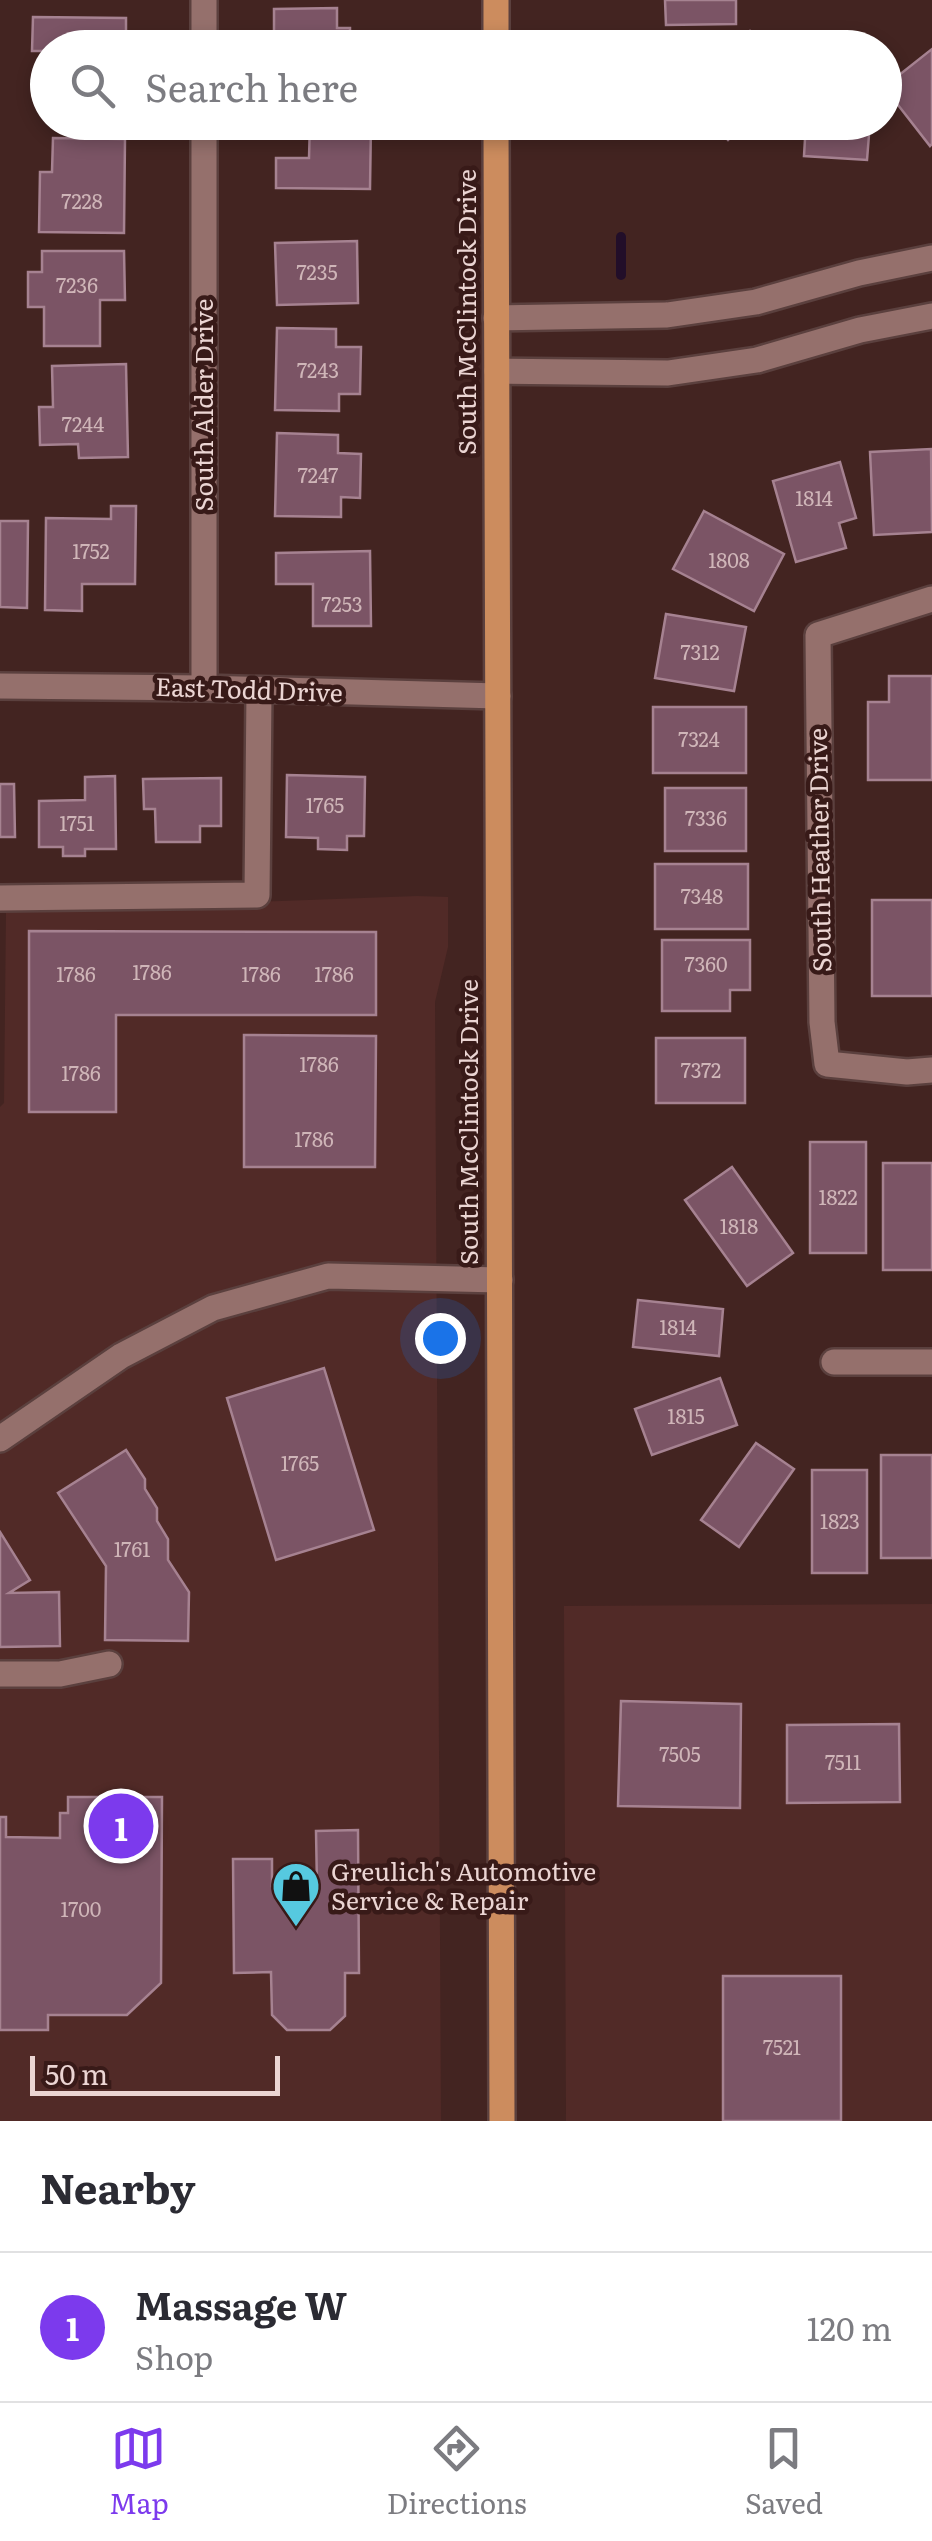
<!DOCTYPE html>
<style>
:root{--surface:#fff;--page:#f2f2f3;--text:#2b2b33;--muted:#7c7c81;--line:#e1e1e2;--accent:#7c3aed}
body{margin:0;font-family:Literata,serif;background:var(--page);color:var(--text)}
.scale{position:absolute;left:30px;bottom:25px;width:250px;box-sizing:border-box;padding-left:10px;border:5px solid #ebd5d3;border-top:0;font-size:28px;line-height:35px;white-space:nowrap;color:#ebd5d3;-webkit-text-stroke:8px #381a18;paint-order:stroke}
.you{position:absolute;left:440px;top:1338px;width:35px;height:35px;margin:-25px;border:8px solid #fff;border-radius:50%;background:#1a73e8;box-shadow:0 0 0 15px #1a73e833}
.badge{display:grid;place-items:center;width:65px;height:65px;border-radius:50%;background:var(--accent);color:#fff;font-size:32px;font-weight:700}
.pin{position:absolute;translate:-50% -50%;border:5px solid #fff;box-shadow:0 2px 10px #0006}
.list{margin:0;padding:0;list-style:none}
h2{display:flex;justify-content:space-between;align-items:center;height:130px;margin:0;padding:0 40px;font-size:42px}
h2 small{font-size:32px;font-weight:400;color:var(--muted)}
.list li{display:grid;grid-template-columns:65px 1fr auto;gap:30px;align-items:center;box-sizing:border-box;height:150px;padding:0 40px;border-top:2px solid var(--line)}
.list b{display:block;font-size:38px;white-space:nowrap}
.list p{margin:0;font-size:32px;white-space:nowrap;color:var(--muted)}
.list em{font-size:32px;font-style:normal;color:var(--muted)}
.icon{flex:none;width:55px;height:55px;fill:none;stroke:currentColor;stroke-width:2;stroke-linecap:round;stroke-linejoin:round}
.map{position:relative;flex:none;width:932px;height:2121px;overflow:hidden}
.search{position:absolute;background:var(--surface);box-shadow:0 5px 15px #0003;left:30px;right:30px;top:30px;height:110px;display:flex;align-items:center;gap:25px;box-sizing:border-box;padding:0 35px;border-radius:55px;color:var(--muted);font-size:38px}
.sheet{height:280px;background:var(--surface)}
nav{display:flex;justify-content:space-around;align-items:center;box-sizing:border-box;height:140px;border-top:2px solid var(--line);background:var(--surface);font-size:28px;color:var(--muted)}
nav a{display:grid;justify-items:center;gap:5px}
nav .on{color:var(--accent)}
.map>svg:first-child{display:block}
.built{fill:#512a27}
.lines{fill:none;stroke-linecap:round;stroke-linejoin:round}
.stream{stroke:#220e29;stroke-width:10}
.building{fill:#7b5465;stroke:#a68291;stroke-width:2.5}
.minor-casing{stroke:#5b403e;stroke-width:30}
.major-casing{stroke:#5b403e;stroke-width:30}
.minor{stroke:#95706c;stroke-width:25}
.major{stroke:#cc8c5e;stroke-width:25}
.labels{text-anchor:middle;stroke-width:9;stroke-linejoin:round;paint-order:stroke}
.number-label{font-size:20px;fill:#cfb5b8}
.street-label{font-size:25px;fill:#ebd5d3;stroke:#381a18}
.poi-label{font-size:25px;fill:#ebd5d3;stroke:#381a18;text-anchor:start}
</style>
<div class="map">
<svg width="932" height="2121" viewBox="0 0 932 2121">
<rect width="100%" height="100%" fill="#432421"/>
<g class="built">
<path d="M417,896L448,897V947L435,1002L441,2121H0V1107L4,1103L6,911Z"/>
<path d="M932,1604V2121H566L564,1606Z"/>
</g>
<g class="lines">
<path class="stream" d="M621,237V275"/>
</g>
<g class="building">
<path d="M665,0H736V24L666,25Z"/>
<path d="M337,8V28H350V48H274V9Z"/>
<path d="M33,17L126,18V48H48V109H44V51H32Z"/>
<path d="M750,31L767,48H733Z"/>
<path d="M932,49V144L930,146L884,87Z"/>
<path d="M310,122H371L370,189L276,188V158H309Z"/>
<path d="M711,122H746L728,140Z"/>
<path d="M806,122H870L867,160L804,156Z"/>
<path d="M53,138L125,139L124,233L39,232L40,172H52Z"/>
<path d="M357,241L358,303L277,305L275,243Z"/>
<path d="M42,251H124L125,300H100V346H44V307H28V272H42Z"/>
<path d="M277,328L336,329V347H361L360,394H339V411L275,410Z"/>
<path d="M126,364L128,457L79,458L78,444L40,445L39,407H53L52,366Z"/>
<path d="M277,433L338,435V453L361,454L360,498L341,497V517L275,516Z"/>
<path d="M931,449L932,532L874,535L870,452Z"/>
<path d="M840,462L856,518L839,523L846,548L796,562L773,481Z"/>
<path d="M111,506H136L135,584H82V611L45,610L46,518L111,519Z"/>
<path d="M704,511L784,554L754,611L673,569Z"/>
<path d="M0,521H28L27,608L0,607Z"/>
<path d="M370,551L371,626H313V584H276V553Z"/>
<path d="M666,614L746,627L734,691L655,678Z"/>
<path d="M889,676H932V780H868V702H889Z"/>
<rect x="653" y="707" width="93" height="66"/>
<path d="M287,775L365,777L364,836H347V850L318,849V838L286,837Z"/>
<path d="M115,776L116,849H85V856H63V847H39V801L85,800V777Z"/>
<path d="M221,778V826H200V842H156L155,809H144L143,779Z"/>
<path d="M0,784H14L15,837H0Z"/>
<rect x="665" y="788" width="81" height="63"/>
<rect x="655" y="864" width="93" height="65"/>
<rect x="872" y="900" width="60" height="96"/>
<path d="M29,931L376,932V1015H116V1112H29Z"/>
<path d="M662,940H750V990H730V1011H662Z"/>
<path d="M244,1035L376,1036L375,1167H244Z"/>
<rect x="656" y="1038" width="89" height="65"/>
<rect x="810" y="1142" width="56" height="111"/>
<rect x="883" y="1163" width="49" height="107"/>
<path d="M732,1167L793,1253L747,1286L685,1200Z"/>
<path d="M638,1300L723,1309L719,1356L633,1347Z"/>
<path d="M324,1368L374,1530L276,1560L227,1398Z"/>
<path d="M720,1378L737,1425L652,1455L635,1409Z"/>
<path d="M756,1443L794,1469L739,1547L701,1520Z"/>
<path d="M126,1450L145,1479V1489L157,1508V1521L168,1539V1560L189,1592L188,1641L105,1640L106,1566L58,1493Z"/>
<rect x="881" y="1455" width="51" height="103"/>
<rect x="812" y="1470" width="55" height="103"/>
<path d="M0,1532L30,1580L9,1593L59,1592L60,1646L0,1647Z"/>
<path d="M621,1701L741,1704L740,1808L618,1806Z"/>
<path d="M899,1724L900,1802L787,1803V1725Z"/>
<path d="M68,1797H162L161,1983L127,2015H48V2030H0V1817H6V1837L60,1838V1813H68Z"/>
<path d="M358,1830L359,1973H345V2016L330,2030H287L272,2015L271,1972L234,1973L233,1859H272V1886H317L316,1831Z"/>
<rect x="723" y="1976" width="118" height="145"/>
</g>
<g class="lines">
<g class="minor-casing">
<g id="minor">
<path d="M204,0V48"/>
<path d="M204,122V688"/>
<path d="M496,318L667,315L756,302L859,273L932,258"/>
<path d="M497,371L668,373L757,360L860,330L932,316"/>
<path d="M932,599L818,635L822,1022L827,1064L907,1072L932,1070"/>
<path d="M0,686L204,688L498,696"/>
<path d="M0,898L257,895L259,692"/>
<path d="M834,1362H932"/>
<path d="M0,1439L121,1356L213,1308L328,1276L500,1280"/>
<path d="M0,1674H60L109,1664"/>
</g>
</g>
<g class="major-casing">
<g id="major">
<path d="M496,0V48"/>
<path d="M496,122L502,2121"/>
</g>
</g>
<use href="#minor" class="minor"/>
<use href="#major" class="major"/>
</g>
<defs>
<g id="shop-pin" transform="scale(2.5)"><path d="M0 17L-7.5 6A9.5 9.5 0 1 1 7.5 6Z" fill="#56c9e0" stroke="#381a18"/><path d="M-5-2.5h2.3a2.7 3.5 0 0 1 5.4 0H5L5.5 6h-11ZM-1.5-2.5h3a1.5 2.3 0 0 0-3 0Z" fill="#111"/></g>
</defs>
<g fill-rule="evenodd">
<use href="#shop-pin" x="296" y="1886"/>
</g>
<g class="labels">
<g class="number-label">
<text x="82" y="209">7228</text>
<text x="317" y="280">7235</text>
<text x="77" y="293">7236</text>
<text x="318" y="378">7243</text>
<text x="83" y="432">7244</text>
<text x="318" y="483">7247</text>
<text x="814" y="506">1814</text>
<text x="91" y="559">1752</text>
<text x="729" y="568">1808</text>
<text x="342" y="612">7253</text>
<text x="700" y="660">7312</text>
<text x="699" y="747">7324</text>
<text x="325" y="813">1765</text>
<text x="706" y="826">7336</text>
<text x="77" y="831">1751</text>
<text x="702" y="904">7348</text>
<text x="706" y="972">7360</text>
<text x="152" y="980">1786</text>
<text x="76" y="982">1786</text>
<text x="261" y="982">1786</text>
<text x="334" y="982">1786</text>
<text x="319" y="1072">1786</text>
<text x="701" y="1078">7372</text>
<text x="81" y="1081">1786</text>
<text x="314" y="1147">1786</text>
<text x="838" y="1205">1822</text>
<text x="739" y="1234">1818</text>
<text x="678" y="1335">1814</text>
<text x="686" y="1424">1815</text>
<text x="300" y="1471">1765</text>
<text x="840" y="1529">1823</text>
<text x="132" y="1557">1761</text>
<text x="680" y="1762">7505</text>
<text x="843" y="1770">7511</text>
<text x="81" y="1917">1700</text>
<text x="782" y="2055">7521</text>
</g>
<g class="street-label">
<text transform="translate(467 312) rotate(-90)" y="9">South McClintock Drive</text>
<text transform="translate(204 405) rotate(-90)" y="9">South Alder Drive</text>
<text transform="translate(249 690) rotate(2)" y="9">East Todd Drive</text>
<text transform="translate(820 850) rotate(-91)" y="9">South Heather Drive</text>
<text transform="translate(469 1122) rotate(-90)" y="9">South McClintock Drive</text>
</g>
<g class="poi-label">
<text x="331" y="1881">Greulich's Automotive<tspan x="331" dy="29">Service &amp; Repair</tspan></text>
</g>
</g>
</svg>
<div class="scale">50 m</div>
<div class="you"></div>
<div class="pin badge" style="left:121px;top:1826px">1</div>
<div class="search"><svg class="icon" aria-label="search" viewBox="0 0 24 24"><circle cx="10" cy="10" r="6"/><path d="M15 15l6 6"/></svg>Search here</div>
</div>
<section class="sheet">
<h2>Nearby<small></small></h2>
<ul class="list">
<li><span class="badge">1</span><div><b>Massage W</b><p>Shop</p></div><em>120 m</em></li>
</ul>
</section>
<nav>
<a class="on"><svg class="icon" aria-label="map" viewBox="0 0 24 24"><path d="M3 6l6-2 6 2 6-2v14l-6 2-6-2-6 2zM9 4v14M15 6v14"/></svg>Map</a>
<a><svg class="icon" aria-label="directions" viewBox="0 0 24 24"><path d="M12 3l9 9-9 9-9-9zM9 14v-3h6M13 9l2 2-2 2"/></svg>Directions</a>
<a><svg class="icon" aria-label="saved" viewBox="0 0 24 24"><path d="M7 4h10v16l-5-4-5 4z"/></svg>Saved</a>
</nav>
